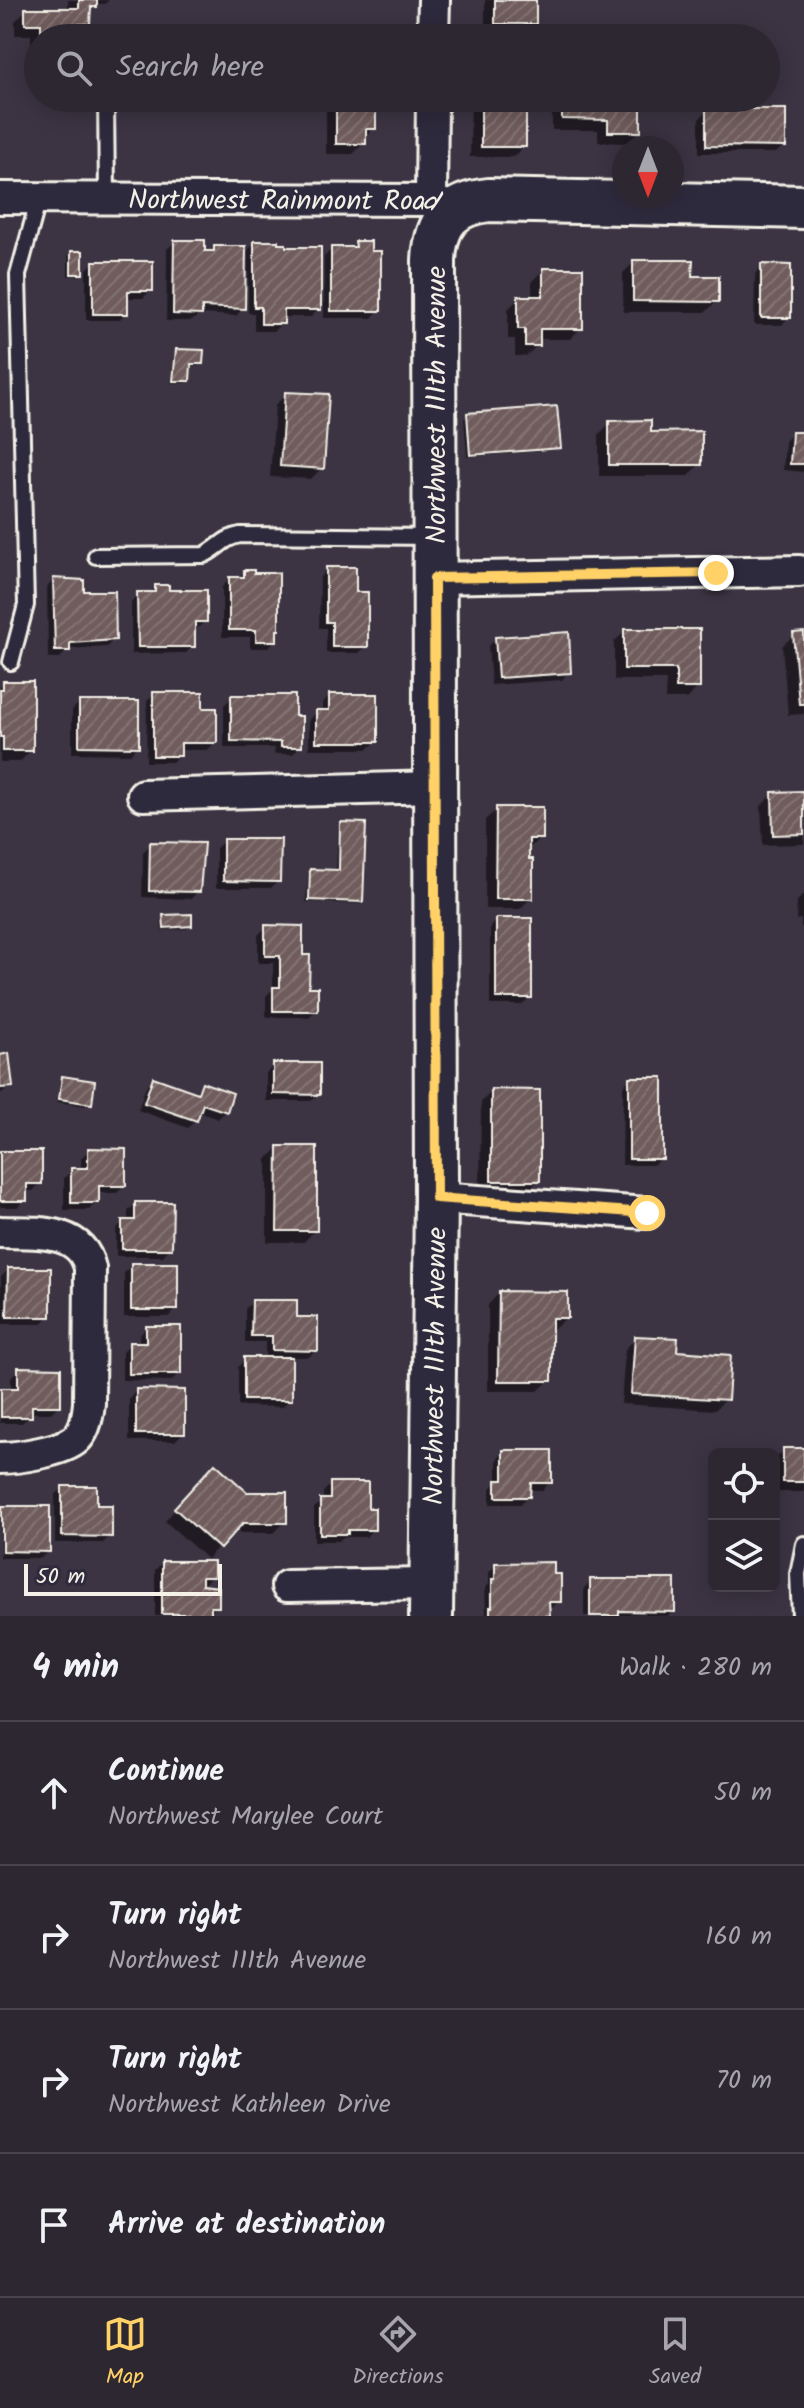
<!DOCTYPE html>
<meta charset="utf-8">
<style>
:root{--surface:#2d2732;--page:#39333e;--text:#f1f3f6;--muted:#a7a5ac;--line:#48444d;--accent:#ffd166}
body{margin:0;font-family:Kalam,sans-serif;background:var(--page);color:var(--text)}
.controls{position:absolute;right:24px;bottom:24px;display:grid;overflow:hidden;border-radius:12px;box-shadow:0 4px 20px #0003}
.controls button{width:72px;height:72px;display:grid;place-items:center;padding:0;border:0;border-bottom:2px solid var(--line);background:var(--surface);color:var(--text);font:40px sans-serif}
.compass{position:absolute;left:612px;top:136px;width:72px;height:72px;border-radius:50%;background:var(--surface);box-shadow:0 4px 20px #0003;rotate:180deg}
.scale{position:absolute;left:24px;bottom:20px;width:198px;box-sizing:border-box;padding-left:8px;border:4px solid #f4f1e8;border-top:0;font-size:22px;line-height:28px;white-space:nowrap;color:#f4f1e8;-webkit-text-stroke:6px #2f2a3d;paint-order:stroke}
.stop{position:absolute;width:24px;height:24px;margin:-18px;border:6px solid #ffd166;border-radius:50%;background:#fff}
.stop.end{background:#ffd166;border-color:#fff;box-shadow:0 2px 8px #0008}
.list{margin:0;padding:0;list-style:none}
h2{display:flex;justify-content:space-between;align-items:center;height:104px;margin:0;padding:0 32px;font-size:34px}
h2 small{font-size:26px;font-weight:400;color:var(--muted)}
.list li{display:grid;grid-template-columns:52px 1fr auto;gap:24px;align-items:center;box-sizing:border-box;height:144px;padding:0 32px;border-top:2px solid var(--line)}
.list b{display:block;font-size:30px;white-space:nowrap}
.list p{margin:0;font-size:26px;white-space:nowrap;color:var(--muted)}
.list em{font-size:26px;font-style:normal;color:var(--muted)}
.icon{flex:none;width:44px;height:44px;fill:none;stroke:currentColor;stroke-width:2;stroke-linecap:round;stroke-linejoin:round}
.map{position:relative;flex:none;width:804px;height:1616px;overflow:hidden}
.search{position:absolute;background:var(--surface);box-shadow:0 4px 20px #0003;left:24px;right:24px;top:24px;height:88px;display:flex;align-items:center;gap:20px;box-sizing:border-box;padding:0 28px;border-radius:44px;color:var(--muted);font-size:30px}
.sheet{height:680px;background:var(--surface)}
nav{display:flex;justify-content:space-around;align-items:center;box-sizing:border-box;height:112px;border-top:2px solid var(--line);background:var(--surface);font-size:22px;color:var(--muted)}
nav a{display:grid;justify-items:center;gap:4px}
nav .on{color:var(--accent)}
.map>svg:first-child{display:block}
.shadow{fill:#0007}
.building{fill:url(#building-hatch);stroke:#f4f1e8;stroke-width:2}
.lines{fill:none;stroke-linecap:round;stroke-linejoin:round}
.lane-casing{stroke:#f4f1e8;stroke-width:20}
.street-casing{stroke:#f4f1e8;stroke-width:36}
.secondary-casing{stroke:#f4f1e8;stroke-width:48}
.lane{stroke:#2f2a3d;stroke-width:14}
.street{stroke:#2f2a3d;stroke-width:30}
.secondary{stroke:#2f2a3d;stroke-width:42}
.route{stroke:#ffd166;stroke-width:10}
.labels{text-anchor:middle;stroke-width:8;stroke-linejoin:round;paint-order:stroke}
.street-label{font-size:28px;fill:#f4f1e8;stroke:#2f2a3d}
</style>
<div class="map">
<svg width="804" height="1616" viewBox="0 0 804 1616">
<defs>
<pattern id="building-hatch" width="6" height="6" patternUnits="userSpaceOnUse" patternTransform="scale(2)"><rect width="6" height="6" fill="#6f5b5c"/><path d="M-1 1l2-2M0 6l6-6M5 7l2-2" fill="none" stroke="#847373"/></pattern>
</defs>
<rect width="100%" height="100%" fill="#3c3443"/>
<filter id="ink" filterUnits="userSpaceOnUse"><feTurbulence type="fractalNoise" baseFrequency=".0125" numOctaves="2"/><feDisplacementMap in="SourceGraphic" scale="16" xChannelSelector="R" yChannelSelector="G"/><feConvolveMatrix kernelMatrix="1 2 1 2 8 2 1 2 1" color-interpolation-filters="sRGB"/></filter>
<g filter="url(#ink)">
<g class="shadow">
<path d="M68,0H109L105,4H95L89,12L88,24L77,35H73V38H38V60H31V35H15V21L26,10H68Z"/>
<path d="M485,0H534V24L522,35H485Z"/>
<path d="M194,98H225L217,108Z"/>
<path d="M326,98H374V128L364,138V143L353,154H326Z"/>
<path d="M471,98H535V103L524,113V146L513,157H470Z"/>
<path d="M552,98H639V131L628,143L598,142V130H552Z"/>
<path d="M707,111L784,146L776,153H699V119Z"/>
<path d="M175,242L203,253H211L215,248L243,308L236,316L200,314L192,321H166L167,249Z"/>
<path d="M255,243L319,309L311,317H282V323L274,331H254V313H248V250Z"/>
<path d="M356,243L379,310L372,318H324V257L332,249H350Z"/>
<path d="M72,253L81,273L78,276H68V256Z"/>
<path d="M634,262L690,278L717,301L706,312H623V273Z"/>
<path d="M93,263L151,290L143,298H126V313L119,320H86V270Z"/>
<path d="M762,266L789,317L782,325H754L755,274Z"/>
<path d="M543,270L581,328L570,339H538V345L526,356H515V339H508V309L519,298H532V281Z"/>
<path d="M177,351L201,363L198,366H189L188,380L185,383H171L174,354Z"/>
<path d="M286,394L322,468L311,479L270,477L275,405Z"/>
<path d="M468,415L559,447L555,450L467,457L464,419Z"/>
<path d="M610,423L649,434L700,464L689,476H599V434Z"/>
<path d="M792,434H804V472L783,470L785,441Z"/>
<path d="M327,569L354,594L366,646L359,653H326V628H319L320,577Z"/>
<path d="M245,572L275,641L267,648H250V637H222V587L230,579H238Z"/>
<path d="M54,580L82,593L114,639L107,647L69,649L60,658H48L47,587Z"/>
<path d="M156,587L167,592L205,621L198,628H193V646L186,653L131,654V602L138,594H149Z"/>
<path d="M625,631H698V687L687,699H665L666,680H614V642Z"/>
<path d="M804,634V714L788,715L782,646L794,635Z"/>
<path d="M496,639L569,672L562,680L491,685L488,646Z"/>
<path d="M4,683L31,750L20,762H0V687Z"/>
<path d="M154,694L201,710L215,742L208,750H179V755L172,762H146L147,701Z"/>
<path d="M330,696L376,742L368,749H309V719L317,712H322V703Z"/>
<path d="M232,697L300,746L293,754H274L275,748H224V705Z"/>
<path d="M79,703L137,746L130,754L72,753V710Z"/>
<path d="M804,793V844L763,845L761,806L773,794Z"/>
<path d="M497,809L541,838L527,849L531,898L520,909H485V820Z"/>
<path d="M341,824L361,901L358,904L306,902L308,874L311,871L336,872L338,828Z"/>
<path d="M224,841L278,881L271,888H216V848Z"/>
<path d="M151,844L198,891L191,899L142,897L143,852Z"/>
<path d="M804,894V927H801V919L796,920L797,901Z"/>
<path d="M164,917L190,926L187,929L162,930L161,921Z"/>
<path d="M497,920L530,997L522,1005H490V927Z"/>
<path d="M266,927L301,957L307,989L316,1010L309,1017H266V996L273,989V963H258V935Z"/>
<path d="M0,1057L11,1086L0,1094Z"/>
<path d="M274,1065L318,1094L311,1101H266V1073Z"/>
<path d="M63,1078L90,1103L86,1106L57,1102L60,1082Z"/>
<path d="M153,1079L194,1093L202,1085L231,1095L225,1111L218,1119L198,1112L195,1120L188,1128L138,1110L146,1086Z"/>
<path d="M630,1079L661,1158L653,1165H622L623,1086Z"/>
<path d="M492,1091L538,1180L527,1192H480L481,1102Z"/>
<path d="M278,1148L315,1230L304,1242H267V1159Z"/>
<path d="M89,1150L124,1185L117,1193H97V1202L89,1210H64V1178L72,1170H81V1158Z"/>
<path d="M0,1153L40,1183L33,1191H25V1200L18,1207H0Z"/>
<path d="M136,1204L170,1248L163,1256H116V1229L123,1222H128V1211Z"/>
<path d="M132,1265L176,1310L169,1317H124V1273Z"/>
<path d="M8,1270L49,1316L42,1324H1V1277Z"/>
<path d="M499,1293L566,1318L554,1329H550V1380L538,1391H488V1305Z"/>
<path d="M252,1302L295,1319L316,1350L309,1357H290V1399L282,1407L238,1406V1367L245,1359H265V1342H245V1309Z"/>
<path d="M146,1328L179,1373L172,1381L122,1380V1352L130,1344H139V1336Z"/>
<path d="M636,1338L675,1353L726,1399L715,1410L621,1404L625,1349Z"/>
<path d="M19,1369L59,1405L51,1413H30V1416L22,1423H0V1392L2,1390H11V1377Z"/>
<path d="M136,1391L183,1433L175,1441H129V1399Z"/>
<path d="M784,1450H804V1492H774V1460Z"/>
<path d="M504,1452L550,1482L543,1490H529L528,1496L521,1504H490V1489L497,1482V1459Z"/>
<path d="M204,1477L246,1494L285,1522L274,1533H231L207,1559L165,1521Z"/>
<path d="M331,1484L366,1510L373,1529L366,1537H343L339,1541H314V1508L323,1501V1492Z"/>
<path d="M63,1488L95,1506L110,1536L103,1543H55V1495Z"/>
<path d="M3,1508L48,1551L41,1558H0V1511Z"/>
<path d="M163,1562L212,1576L201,1587L217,1606L206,1616H155V1570Z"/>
<path d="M496,1565L559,1601L552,1608H547L548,1616H483L486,1614L485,1588L489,1584V1572Z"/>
<path d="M591,1581L673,1611L668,1616H584V1588Z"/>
</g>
<g class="building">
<path d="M79,0H97V7H91L90,24H75V38H41V24H25V8H79Z"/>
<rect x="495" y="0" width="41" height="24"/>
<path d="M336,98H376V129H366V144H336Z"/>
<path d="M481,98H537V103H526V147H481Z"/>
<path d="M562,98H641V132H608V120L562,119Z"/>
<path d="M706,109H786V147L706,146Z"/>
<path d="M174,240H205V251H214V246H246L245,309L202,307V315L173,314Z"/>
<path d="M254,241H278V244H286V247H321V310H284V324H261V307H254Z"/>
<path d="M355,241H371V251H381V311H331V247H356Z"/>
<rect x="71" y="251" width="12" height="23"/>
<path d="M633,260H693L692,276H719V302L633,301Z"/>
<path d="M93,261H153V291H128V314H93Z"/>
<path d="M761,264L791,265V318H761Z"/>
<path d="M543,268H583V329H540V346H525V329H518V296H543Z"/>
<path d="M176,349L204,350L203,364H191L190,381H173Z"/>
<path d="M285,392L329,394L324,469L280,466Z"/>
<path d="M557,406L561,448L470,455L467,413Z"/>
<path d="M651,420V432L702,431V465H609V421Z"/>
<path d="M792,432H804V464H790Z"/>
<path d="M326,567H356V592H368V647H332V622H326Z"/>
<path d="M244,570H254V573H279V630H277V641H256V630H229V577H244Z"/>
<path d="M53,578L84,580V591H115L116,640L70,643V651H55Z"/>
<path d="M155,585H169V590H207V622H195V647H138L137,592H155Z"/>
<path d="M624,629H700V688H676V669H624Z"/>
<path d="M569,632L571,673L498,678L495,637Z"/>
<path d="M804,632V704H799L793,633Z"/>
<path d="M3,681H33V751H3V737H0V689H3Z"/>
<path d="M153,692H203V708H217V743H181V756H153Z"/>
<path d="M329,694H378V742H316V710H329Z"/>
<path d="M231,695H295V716H302V747H281V742L231,741Z"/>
<path d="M79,701H139V747L79,746Z"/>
<path d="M804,791V834L773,835L772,792Z"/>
<path d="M496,807H543V839H529V859H533V899H495Z"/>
<path d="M340,822L366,823L363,902L309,900L310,869L339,870Z"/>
<path d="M223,839H281L280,882L223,881Z"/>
<path d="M150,842L204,843L200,892L149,891Z"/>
<path d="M192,914V926L164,928L163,915Z"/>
<rect x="496" y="918" width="36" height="80"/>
<path d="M265,925L303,926V955H310L309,987H318V1011H273V987H280V956H265Z"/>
<path d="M9,1053L13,1087L0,1088V1055Z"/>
<path d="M273,1063H320V1095L273,1094Z"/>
<path d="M62,1076L95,1081L92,1104L59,1099Z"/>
<path d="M153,1077L198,1093L202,1082L233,1093L227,1112L203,1104L197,1121L144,1103Z"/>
<rect x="629" y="1077" width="34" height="82"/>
<path d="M491,1089L540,1090V1181H491Z"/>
<path d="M278,1146H317V1231H277Z"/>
<path d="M88,1148L126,1149V1186H99V1203H71V1168H88Z"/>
<path d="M0,1151H42V1184H27V1201H0Z"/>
<path d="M135,1202H173L172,1249H122V1220H135Z"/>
<rect x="131" y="1263" width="47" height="47"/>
<path d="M8,1268H51V1317H7Z"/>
<path d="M499,1291L568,1292V1318H552V1381H498Z"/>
<path d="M252,1300H297V1317H318V1351L272,1350V1336H251Z"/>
<path d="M146,1326H181V1374H129V1342H146Z"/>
<path d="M635,1336L678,1338L677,1351L731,1355L728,1400L631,1394Z"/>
<rect x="244" y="1357" width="48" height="43"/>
<path d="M18,1367L61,1368V1406H32V1417H1V1388H18Z"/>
<path d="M136,1389L185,1390V1434H136Z"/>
<rect x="783" y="1448" width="21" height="34"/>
<path d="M503,1450H552V1483H531L530,1497H496V1480H503Z"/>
<path d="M215,1463L247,1492H287V1523H243L220,1549L174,1508Z"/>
<path d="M330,1482H368V1508H375V1530H348V1534H320V1499H330Z"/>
<path d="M62,1486H97V1505H112V1537L62,1536Z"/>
<path d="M2,1506H50V1552L2,1551Z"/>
<path d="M162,1561H214V1577H202V1585L219,1587V1607H211V1614H162Z"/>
<path d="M554,1562V1574H561V1602H549L550,1616H490V1607H492V1579H495V1563Z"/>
<path d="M590,1579H675V1612L619,1611V1616H590Z"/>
</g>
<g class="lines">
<g class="lane-casing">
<g id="lane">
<path d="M106,98L107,199"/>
<path d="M96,556L204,555C219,548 223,538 240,535L433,537"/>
<path d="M11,662L26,605L18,275L39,198"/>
<path d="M800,1616L798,1574L804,1544"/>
</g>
</g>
<g class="street-casing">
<g id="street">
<path d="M433,38L434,0"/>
<path id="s1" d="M0,198L431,200L455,209"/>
<path d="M431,200L432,98"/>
<path d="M434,578L799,571"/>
<path d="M143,795L435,787"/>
<path d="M436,1198L647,1213"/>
<path d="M0,1232C33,1233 81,1227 90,1268L89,1403C88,1414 85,1431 76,1439C63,1451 17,1458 0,1458"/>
<path d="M287,1586L431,1584"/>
</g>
</g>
<g class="secondary-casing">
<g id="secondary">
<path id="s2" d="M431,1616L436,1198L434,260C436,222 451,204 489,200L804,207"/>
</g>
</g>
<use href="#lane" class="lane"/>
<use href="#street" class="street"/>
<use href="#secondary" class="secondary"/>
</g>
</g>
<g class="lines" filter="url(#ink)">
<path class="route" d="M647,1213L436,1198L434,578L716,573"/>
</g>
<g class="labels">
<g class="street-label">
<text dy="10" stroke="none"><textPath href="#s1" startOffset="284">Northwest Rainmont Road</textPath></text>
<text transform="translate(435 405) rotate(-90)" y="10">Northwest 111th Avenue</text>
<text dy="10" stroke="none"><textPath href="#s2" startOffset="250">Northwest 111th Avenue</textPath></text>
</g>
</g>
</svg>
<div class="controls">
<button><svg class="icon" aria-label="locate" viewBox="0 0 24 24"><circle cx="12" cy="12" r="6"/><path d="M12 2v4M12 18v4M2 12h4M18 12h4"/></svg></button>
<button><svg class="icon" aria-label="layers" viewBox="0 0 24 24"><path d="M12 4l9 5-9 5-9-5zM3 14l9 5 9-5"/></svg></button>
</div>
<svg class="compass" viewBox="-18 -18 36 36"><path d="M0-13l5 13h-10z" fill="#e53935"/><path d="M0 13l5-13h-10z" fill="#a7a5ac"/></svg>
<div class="scale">50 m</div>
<div class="stop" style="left:647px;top:1213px"></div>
<div class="stop end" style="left:716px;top:573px"></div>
<div class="search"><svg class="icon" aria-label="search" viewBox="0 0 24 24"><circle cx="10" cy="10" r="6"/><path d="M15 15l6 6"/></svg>Search here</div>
</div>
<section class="sheet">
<h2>4 min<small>Walk · 280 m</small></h2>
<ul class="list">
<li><svg class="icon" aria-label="ahead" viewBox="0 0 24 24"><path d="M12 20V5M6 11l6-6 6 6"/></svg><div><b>Continue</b><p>Northwest Marylee Court</p></div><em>50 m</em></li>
<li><svg class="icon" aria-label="right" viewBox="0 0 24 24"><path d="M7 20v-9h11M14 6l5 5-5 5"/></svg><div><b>Turn right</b><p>Northwest 111th Avenue</p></div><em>160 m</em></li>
<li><svg class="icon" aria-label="right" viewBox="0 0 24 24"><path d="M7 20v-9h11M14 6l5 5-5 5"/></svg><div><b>Turn right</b><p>Northwest Kathleen Drive</p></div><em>70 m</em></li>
<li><svg class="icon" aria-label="arrive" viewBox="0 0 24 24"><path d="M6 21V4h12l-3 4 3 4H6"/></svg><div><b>Arrive at destination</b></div></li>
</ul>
</section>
<nav>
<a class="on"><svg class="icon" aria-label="map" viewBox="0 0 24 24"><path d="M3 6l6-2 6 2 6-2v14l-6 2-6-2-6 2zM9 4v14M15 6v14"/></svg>Map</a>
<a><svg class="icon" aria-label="directions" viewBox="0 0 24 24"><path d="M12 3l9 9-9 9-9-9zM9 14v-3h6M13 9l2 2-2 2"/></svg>Directions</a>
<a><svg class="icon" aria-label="saved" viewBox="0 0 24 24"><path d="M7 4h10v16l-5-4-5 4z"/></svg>Saved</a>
</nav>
